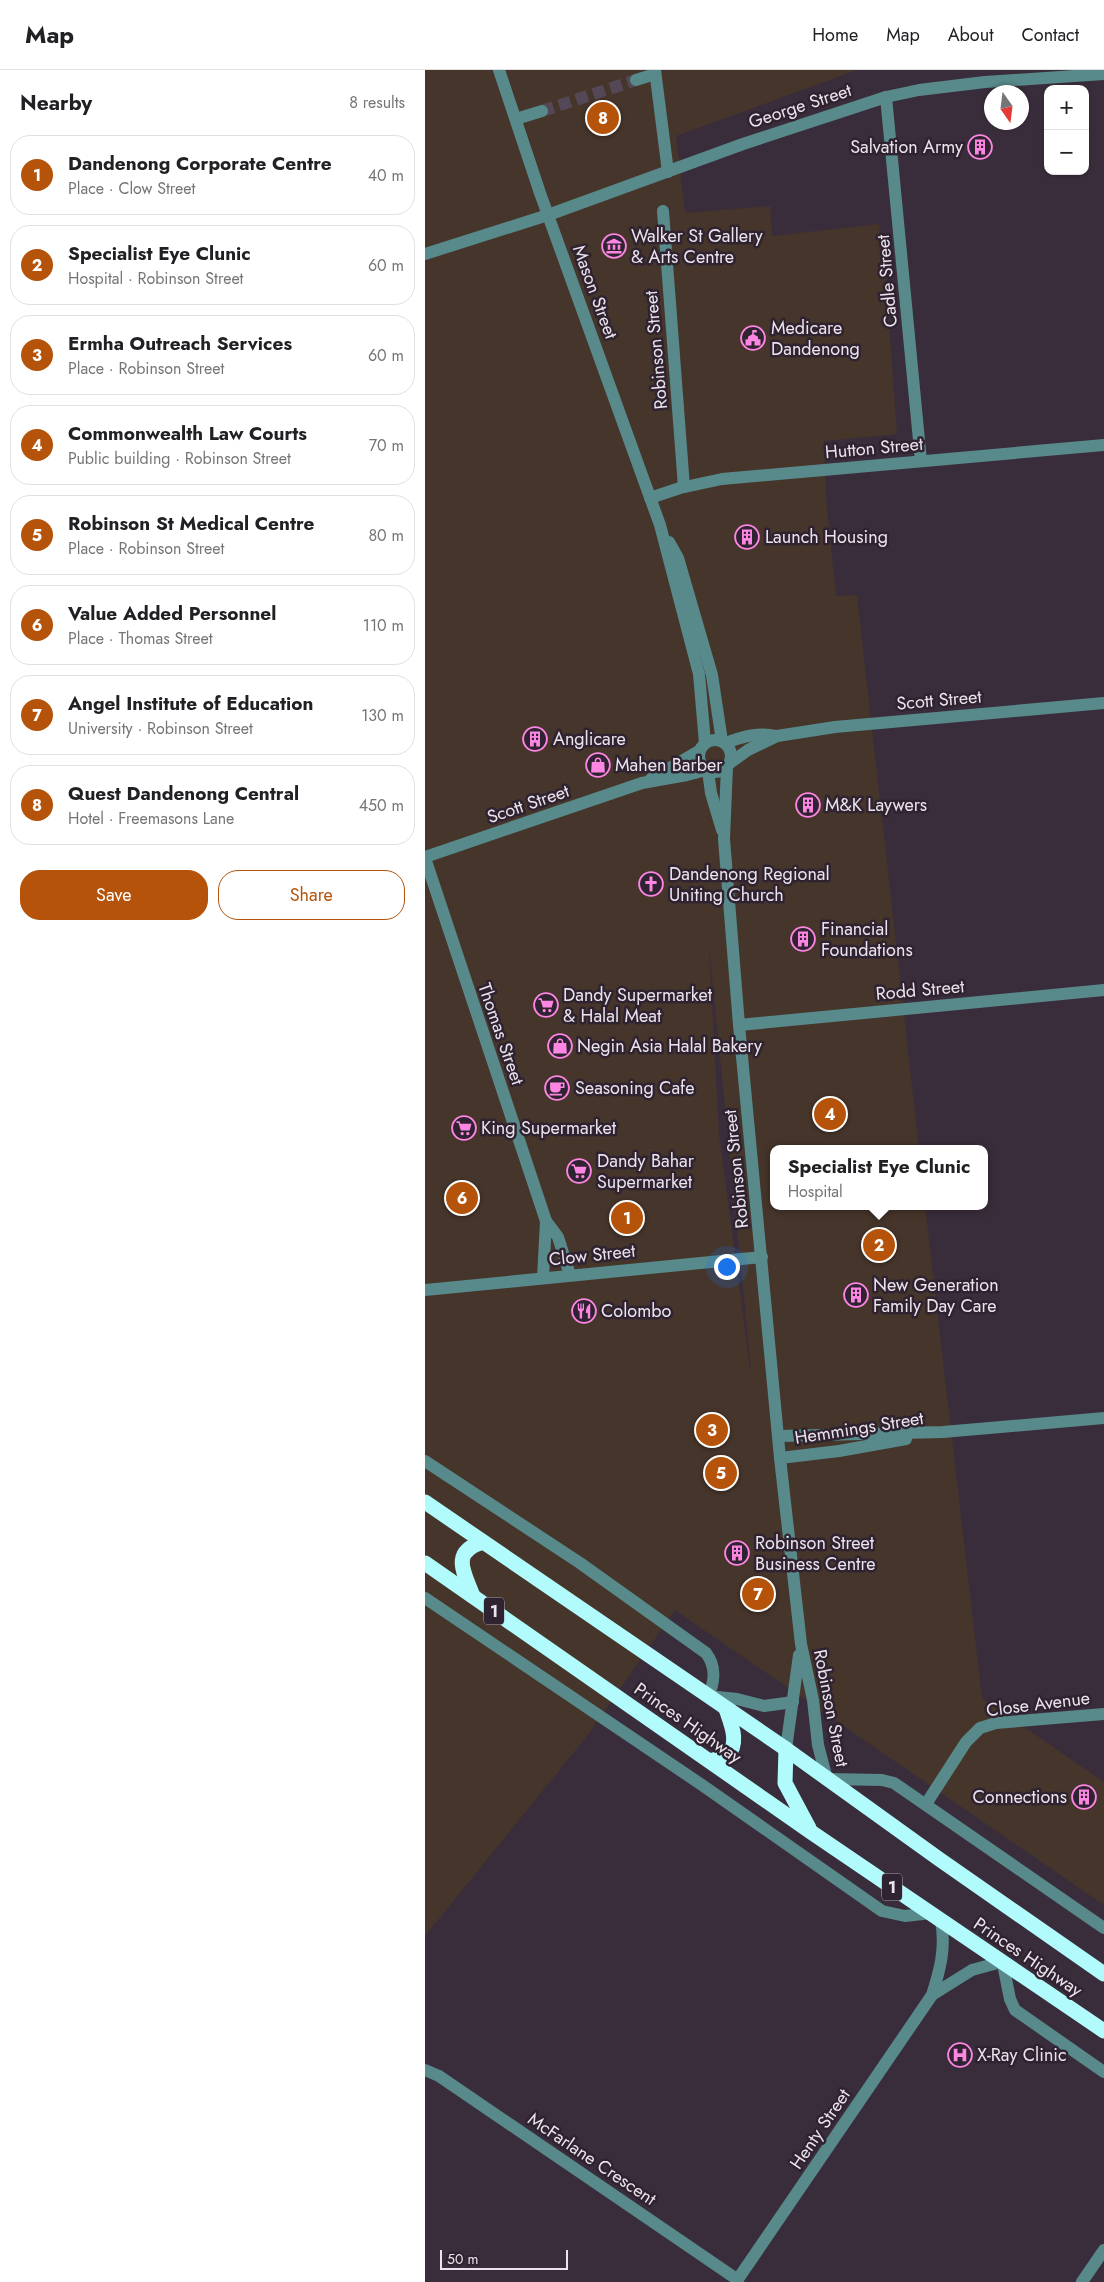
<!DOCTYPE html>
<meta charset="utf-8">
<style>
:root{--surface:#fff;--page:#f2f2f2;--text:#202124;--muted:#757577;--line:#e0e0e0;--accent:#b45309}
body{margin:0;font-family:Jost,sans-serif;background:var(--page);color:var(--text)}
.controls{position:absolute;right:15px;top:15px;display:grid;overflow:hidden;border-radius:10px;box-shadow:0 1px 4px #0004}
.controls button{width:45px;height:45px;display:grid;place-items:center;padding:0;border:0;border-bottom:1px solid var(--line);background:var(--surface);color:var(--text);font:25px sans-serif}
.compass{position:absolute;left:559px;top:15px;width:45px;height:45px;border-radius:50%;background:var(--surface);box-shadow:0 1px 4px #0004;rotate:166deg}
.scale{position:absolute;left:15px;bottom:12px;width:128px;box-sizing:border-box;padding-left:5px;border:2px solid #ece4ed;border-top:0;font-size:14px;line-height:18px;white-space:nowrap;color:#ece4ed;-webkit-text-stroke:4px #2f2331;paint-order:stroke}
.you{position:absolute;left:301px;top:1196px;width:18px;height:18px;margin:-12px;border:4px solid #fff;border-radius:50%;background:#1a73e8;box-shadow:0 0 0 8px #1a73e833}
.badge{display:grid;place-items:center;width:32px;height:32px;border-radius:50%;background:var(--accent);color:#fff;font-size:16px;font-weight:700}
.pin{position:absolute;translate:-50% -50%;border:2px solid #fff;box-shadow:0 1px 5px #0006}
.popup{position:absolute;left:345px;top:1075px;width:218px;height:65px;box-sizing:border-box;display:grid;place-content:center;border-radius:10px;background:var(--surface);filter:drop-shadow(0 1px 4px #0005);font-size:16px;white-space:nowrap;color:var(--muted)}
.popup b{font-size:19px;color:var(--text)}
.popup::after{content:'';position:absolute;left:50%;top:100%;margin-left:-10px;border:10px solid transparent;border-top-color:var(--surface)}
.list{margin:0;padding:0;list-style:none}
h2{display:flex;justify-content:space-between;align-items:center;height:65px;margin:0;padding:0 20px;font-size:21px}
h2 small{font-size:16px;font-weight:400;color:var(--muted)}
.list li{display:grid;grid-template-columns:32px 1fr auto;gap:15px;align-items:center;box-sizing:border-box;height:80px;margin:0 10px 10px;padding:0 10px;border:1px solid var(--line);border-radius:20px}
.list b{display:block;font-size:19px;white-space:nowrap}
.list p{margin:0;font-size:16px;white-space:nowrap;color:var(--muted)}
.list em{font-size:16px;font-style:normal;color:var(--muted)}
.actions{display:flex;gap:10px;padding:15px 20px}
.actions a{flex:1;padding:11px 0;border:1px solid var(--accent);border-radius:20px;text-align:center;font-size:18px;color:var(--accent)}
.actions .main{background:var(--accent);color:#fff}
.map{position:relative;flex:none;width:679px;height:2212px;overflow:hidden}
header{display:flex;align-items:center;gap:30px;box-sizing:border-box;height:70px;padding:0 25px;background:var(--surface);border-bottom:1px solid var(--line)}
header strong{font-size:24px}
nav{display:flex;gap:28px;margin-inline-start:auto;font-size:18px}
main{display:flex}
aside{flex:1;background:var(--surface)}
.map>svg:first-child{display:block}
.commercial{fill:#46352b;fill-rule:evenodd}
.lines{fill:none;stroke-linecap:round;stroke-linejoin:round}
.minor-tunnel{stroke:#554856;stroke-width:12;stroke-dasharray:12 6;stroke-linecap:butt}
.minor{stroke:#588a8b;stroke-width:12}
.highway{stroke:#b2fbfc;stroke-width:15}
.labels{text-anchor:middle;stroke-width:5;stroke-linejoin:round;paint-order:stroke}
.shield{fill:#2f2331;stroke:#b3aab5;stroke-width:1}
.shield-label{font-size:16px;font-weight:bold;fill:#ece4ed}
.street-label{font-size:18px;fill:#ece4ed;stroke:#2f2331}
.poi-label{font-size:18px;fill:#ece4ed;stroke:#2f2331;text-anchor:start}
</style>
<header>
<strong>Map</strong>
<nav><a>Home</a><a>Map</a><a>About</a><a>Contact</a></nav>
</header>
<main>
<aside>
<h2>Nearby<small>8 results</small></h2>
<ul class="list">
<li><span class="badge">1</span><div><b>Dandenong Corporate Centre</b><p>Place · Clow Street</p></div><em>40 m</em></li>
<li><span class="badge">2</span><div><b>Specialist Eye Clunic</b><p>Hospital · Robinson Street</p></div><em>60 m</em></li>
<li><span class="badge">3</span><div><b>Ermha Outreach Services</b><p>Place · Robinson Street</p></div><em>60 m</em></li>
<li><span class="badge">4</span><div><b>Commonwealth Law Courts</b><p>Public building · Robinson Street</p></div><em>70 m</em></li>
<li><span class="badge">5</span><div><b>Robinson St Medical Centre</b><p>Place · Robinson Street</p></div><em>80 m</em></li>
<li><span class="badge">6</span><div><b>Value Added Personnel</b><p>Place · Thomas Street</p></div><em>110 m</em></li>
<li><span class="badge">7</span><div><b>Angel Institute of Education</b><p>University · Robinson Street</p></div><em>130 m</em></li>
<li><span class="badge">8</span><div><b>Quest Dandenong Central</b><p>Hotel · Freemasons Lane</p></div><em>450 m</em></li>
</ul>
<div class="actions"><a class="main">Save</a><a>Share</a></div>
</aside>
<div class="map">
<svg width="679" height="2212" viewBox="0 0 679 2212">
<rect width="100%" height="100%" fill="#3a2d3b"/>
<path class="commercial" d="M0,0H432L251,66L260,143L345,136L347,166L454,154L460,198L472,364L399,371L401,429L411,526L432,525L494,1079H349V1136H500L557,1628L679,1712V1835L250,1540L162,1666L0,1866ZM284,876L326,1298H325L294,1065Z"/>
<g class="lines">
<path class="minor-tunnel" d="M117,41L211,10"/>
<g class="minor">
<path d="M74,0L115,123L235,455L274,604L280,673"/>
<path d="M230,0L243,102"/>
<path d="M211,10L230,4"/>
<path d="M461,27L496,391"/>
<path d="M91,49L117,41"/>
<path d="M238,141L259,417"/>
<path d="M0,184L123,145L318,74L461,27L494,20L560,12L679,4"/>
<path d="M225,428L255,418L297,409L679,375"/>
<path d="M244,472L253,488L287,605L297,671"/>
<circle cx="290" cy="686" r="16"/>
<path d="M301,673C318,666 334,662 352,666"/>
<path d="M305,693L323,680L352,666L410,657L679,633"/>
<path d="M302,696L299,769L314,955L355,1388L376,1574L388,1630L393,1675L402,1709"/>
<path d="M283,701L286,723L297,760"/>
<path d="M226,709L274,681"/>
<path d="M0,787L217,713L262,705L281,700"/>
<path d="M0,788L121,1151L133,1167L145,1205"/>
<path d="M314,955L679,920"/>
<path d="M118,1208L121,1151"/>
<path d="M0,1220L337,1187"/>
<path d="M354,1366L518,1362L679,1348"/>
<path d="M355,1388L414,1381L481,1369"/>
<path d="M0,1391L155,1493L281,1583C291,1596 290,1612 283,1626L312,1629L339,1636L368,1632"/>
<path d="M0,1528L277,1715L457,1841L480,1846L506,1843"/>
<path d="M361,1679L374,1585"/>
<path d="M403,1709L457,1710L469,1713L679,1858"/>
<path d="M501,1734L541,1672L555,1658L571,1653L679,1644"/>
<path d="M578,1894L585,1929L590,1940L679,2002"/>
<path d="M507,1925L547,1900L576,1892"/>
<path d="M0,2000L14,2006L313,2210"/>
<path d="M311,2212L507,1925C515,1900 521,1878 516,1851"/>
<path d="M657,2212L679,2180"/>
</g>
<g class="highway">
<path d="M0,1432L361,1679L514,1789L679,1904"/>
<path d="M0,1493L386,1762L679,1961"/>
<path d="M48,1526C39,1502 25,1482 58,1472"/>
<path d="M361,1679L360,1713L384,1758"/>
<path d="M285,1691L302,1686C315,1673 306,1654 301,1639"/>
</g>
</g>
<defs>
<g id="building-ring" transform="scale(1.25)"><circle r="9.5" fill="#2f2331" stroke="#fd86e2" stroke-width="1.5"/><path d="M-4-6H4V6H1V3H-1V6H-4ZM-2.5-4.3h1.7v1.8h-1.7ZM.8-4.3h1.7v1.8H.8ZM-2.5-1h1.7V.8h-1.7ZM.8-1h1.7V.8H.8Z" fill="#fd86e2"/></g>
<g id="museum-ring" transform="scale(1.25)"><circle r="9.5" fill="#2f2331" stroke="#fd86e2" stroke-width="1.5"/><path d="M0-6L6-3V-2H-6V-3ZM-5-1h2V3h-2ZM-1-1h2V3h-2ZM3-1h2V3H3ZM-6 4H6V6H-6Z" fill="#fd86e2"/></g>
<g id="civic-ring" transform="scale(1.25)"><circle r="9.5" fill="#2f2331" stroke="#fd86e2" stroke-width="1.5"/><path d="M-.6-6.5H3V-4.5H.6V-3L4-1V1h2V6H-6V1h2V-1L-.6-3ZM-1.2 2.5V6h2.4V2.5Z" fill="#fd86e2"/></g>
<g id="shop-ring" transform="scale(1.25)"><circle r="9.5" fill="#2f2331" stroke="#fd86e2" stroke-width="1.5"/><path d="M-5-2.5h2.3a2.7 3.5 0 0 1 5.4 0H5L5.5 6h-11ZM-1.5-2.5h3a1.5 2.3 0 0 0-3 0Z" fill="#fd86e2"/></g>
<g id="church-ring" transform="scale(1.25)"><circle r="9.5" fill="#2f2331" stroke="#fd86e2" stroke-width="1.5"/><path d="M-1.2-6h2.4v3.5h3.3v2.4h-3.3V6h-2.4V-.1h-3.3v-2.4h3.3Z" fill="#fd86e2"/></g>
<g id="supermarket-ring" transform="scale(1.25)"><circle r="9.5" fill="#2f2331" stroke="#fd86e2" stroke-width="1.5"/><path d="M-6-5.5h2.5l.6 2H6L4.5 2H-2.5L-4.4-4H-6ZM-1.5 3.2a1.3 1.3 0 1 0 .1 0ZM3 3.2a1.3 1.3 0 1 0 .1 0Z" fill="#fd86e2"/></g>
<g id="cafe-ring" transform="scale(1.25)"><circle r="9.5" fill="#2f2331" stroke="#fd86e2" stroke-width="1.5"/><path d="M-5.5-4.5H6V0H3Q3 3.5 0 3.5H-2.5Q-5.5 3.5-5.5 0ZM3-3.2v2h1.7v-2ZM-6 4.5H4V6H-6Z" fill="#fd86e2"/></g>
<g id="restaurant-ring" transform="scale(1.25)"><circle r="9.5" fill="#2f2331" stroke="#fd86e2" stroke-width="1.5"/><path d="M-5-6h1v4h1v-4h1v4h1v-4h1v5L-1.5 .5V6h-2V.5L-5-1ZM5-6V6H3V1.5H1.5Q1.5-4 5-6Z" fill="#fd86e2"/></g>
<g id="hospital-ring" transform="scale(1.25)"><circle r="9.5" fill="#2f2331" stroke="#fd86e2" stroke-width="1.5"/><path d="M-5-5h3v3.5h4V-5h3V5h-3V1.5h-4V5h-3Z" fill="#fd86e2"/></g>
</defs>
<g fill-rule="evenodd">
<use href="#building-ring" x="555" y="77"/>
<use href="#museum-ring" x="189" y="176"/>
<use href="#civic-ring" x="328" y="268"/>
<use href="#building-ring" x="322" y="467"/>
<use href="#building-ring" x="110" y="669"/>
<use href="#shop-ring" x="173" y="695"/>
<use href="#building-ring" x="383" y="735"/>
<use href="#church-ring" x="226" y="814"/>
<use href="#building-ring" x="378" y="869"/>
<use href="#supermarket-ring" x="121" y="935"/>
<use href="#shop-ring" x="135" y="976"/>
<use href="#cafe-ring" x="132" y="1018"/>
<use href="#supermarket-ring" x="39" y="1058"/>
<use href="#supermarket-ring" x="154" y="1101"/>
<use href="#building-ring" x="431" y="1225"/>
<use href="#restaurant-ring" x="159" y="1241"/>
<use href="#building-ring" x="312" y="1483"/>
<use href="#building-ring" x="659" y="1727"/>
<use href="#hospital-ring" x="535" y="1985"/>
</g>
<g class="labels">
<g class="shield">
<rect x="59" y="1527.5" width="20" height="27" rx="4"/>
<rect x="457" y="1803.5" width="20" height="27" rx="4"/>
</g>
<g class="shield-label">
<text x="69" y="1547">1</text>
<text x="467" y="1823">1</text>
</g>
<g class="street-label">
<text transform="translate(375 36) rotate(-18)" y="6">George Street</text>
<text transform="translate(462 211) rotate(-95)" y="6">Cadle Street</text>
<text transform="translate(170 222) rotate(70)" y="6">Mason Street</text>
<text transform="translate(231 280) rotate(-95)" y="6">Robinson Street</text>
<text transform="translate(449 378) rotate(-5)" y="6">Hutton Street</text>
<text transform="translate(514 630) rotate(-5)" y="6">Scott Street</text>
<text transform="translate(103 734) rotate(-19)" y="6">Scott Street</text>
<text transform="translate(495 920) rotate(-5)" y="6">Rodd Street</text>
<text transform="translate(76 964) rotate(71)" y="6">Thomas Street</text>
<text transform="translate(311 1099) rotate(-96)" y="6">Robinson Street</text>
<text transform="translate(167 1185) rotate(-6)" y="6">Clow Street</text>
<text transform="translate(434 1358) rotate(-9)" y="6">Hemmings Street</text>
<text transform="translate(613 1634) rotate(-7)" y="6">Close Avenue</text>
<text transform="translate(406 1638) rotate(79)" y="6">Robinson Street</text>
<text transform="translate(263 1653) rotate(35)" y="6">Princes Highway</text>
<text transform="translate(603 1887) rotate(34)" y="6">Princes Highway</text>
<text transform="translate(395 2059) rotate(-56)" y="6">Henty Street</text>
<text transform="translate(167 2089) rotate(34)" y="6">McFarlane Crescent</text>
</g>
<g class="poi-label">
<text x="538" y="83" text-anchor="end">Salvation Army</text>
<text x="206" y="172">Walker St Gallery<tspan x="206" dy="21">&amp; Arts Centre</tspan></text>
<text x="346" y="264">Medicare<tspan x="346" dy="21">Dandenong</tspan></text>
<text x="340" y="473">Launch Housing</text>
<text x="128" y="675">Anglicare</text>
<text x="190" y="701">Mahen Barber</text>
<text x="400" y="741">M&amp;K Laywers</text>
<text x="244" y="810">Dandenong Regional<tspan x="244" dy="21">Uniting Church</tspan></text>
<text x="396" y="865">Financial<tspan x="396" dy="21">Foundations</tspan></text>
<text x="138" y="931">Dandy Supermarket<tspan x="138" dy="21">&amp; Halal Meat</tspan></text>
<text x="152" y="982">Negin Asia Halal Bakery</text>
<text x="150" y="1024">Seasoning Cafe</text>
<text x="56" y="1064">King Supermarket</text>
<text x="172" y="1097">Dandy Bahar<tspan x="172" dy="21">Supermarket</tspan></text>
<text x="448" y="1221">New Generation<tspan x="448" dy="21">Family Day Care</tspan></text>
<text x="176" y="1247">Colombo</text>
<text x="330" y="1479">Robinson Street<tspan x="330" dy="21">Business Centre</tspan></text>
<text x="642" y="1733" text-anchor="end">Connections</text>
<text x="552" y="1991">X-Ray Clinic</text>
</g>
</g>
</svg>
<div class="controls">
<button>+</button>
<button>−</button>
</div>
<svg class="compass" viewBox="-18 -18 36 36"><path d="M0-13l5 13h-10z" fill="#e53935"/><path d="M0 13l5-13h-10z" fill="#757577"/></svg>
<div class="scale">50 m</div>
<div class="you"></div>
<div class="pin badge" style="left:202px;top:1148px">1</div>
<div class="pin badge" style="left:454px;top:1175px">2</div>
<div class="popup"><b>Specialist Eye Clunic</b>Hospital</div>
<div class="pin badge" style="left:287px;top:1360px">3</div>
<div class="pin badge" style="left:405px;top:1044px">4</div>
<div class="pin badge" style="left:296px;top:1403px">5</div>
<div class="pin badge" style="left:37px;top:1128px">6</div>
<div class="pin badge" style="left:333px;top:1524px">7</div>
<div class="pin badge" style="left:178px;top:48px">8</div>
</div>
</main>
